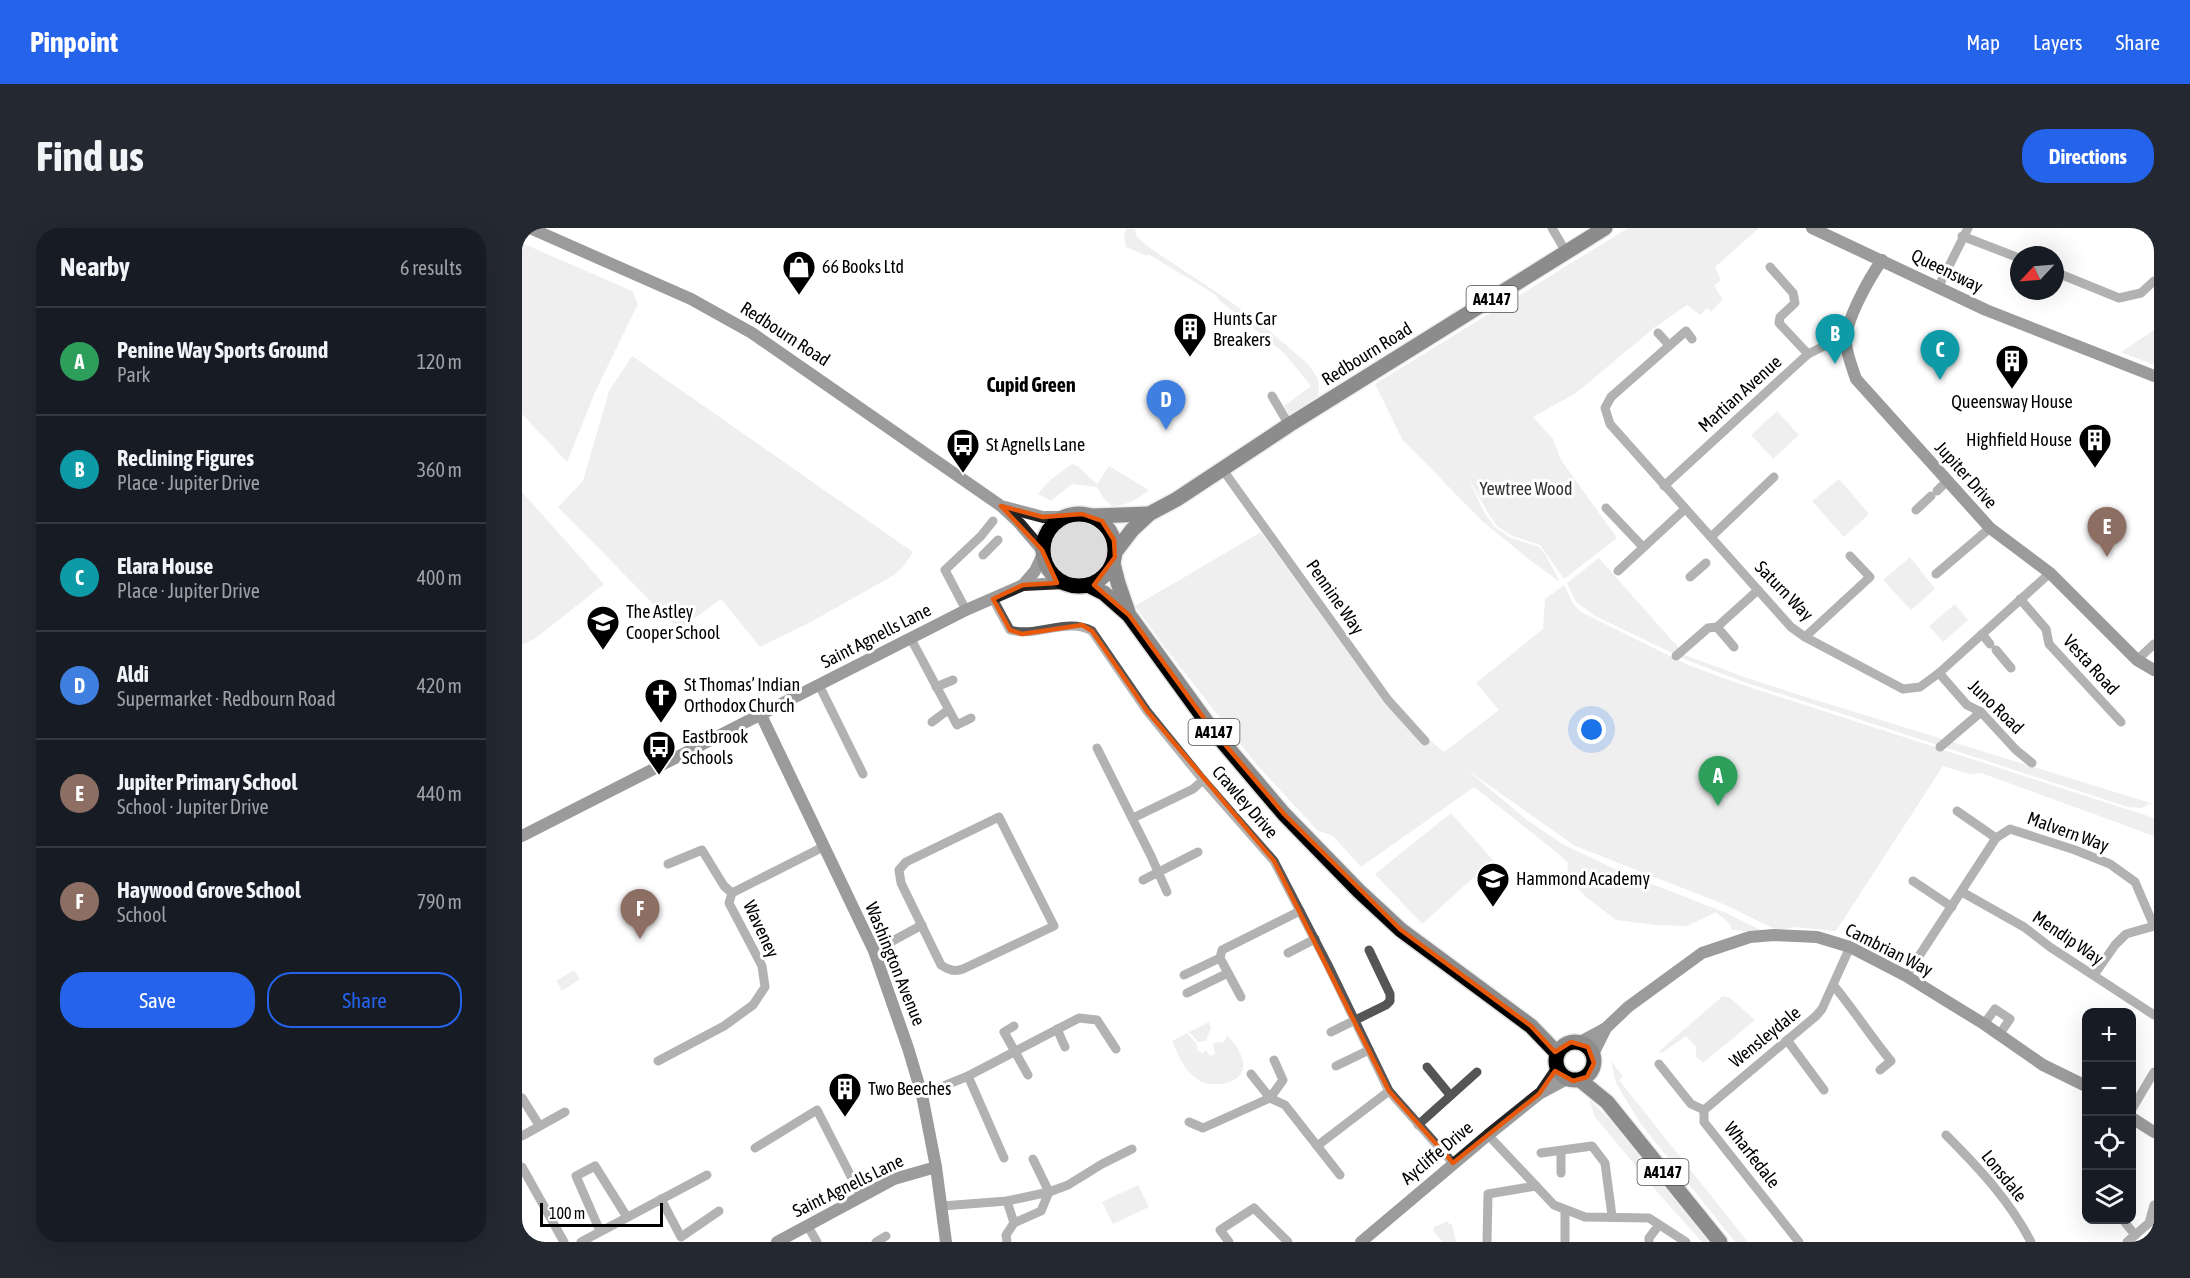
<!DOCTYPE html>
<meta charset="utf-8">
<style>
:root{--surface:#171b24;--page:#242831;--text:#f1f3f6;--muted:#9ea1a6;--line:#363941;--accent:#2563eb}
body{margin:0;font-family:"Asap Condensed",sans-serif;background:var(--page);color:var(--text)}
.controls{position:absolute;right:18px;bottom:18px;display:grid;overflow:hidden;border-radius:12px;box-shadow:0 6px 24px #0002}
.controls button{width:54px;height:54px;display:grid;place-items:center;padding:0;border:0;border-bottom:2px solid var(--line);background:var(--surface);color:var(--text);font:30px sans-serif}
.compass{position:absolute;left:1488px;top:18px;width:54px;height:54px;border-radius:50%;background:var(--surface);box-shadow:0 6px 24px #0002;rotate:244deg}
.scale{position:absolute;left:18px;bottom:15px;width:123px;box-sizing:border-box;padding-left:6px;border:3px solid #000;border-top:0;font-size:16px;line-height:21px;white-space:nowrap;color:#000;-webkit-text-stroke:4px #fff;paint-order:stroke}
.you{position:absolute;left:1070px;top:502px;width:21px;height:21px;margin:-15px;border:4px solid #fff;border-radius:50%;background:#1a73e8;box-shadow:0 0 0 9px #1a73e833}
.badge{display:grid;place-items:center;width:39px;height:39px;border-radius:50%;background:var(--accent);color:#fff;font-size:20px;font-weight:700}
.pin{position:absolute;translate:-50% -50px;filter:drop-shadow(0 2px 3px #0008)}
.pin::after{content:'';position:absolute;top:32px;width:21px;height:18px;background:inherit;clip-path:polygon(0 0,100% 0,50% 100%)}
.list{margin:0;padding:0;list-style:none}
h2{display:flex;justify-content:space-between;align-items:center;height:78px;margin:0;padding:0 24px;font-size:26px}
h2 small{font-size:20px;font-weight:400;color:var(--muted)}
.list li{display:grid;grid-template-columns:39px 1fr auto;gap:18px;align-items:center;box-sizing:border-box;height:108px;padding:0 24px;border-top:2px solid var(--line)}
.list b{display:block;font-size:22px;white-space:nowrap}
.list p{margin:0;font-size:20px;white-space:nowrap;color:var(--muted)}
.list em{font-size:20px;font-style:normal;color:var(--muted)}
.actions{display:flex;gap:12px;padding:18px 24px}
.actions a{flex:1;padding:14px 0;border:2px solid var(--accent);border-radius:24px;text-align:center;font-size:21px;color:var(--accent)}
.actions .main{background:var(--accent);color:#fff}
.icon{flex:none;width:33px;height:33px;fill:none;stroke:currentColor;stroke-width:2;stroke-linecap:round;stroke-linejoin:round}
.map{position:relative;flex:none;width:1632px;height:1014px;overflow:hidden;border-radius:24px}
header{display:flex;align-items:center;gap:36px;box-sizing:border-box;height:84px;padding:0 30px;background:var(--accent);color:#fff}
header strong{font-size:28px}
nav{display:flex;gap:33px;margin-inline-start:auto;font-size:21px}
.intro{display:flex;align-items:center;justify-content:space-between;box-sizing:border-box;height:144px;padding:0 36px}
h1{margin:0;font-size:42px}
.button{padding:15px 27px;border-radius:24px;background:var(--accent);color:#fff;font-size:21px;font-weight:700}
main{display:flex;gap:36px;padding:0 36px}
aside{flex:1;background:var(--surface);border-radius:24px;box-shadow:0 6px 24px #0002}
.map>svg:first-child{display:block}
.green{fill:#dcdcdc}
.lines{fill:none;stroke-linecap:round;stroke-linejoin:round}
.primary-casing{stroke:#dbdbdb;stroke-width:18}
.street{stroke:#555;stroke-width:9}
.secondary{stroke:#222;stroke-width:12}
.primary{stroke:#000;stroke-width:15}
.marked{fill:none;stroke:#e8590c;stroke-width:4.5;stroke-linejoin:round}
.labels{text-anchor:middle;stroke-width:6;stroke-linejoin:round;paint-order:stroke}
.shield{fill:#fff;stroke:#4c4c4c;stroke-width:1.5}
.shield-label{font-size:16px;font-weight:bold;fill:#000}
.poi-label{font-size:18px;fill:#000;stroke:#fff;text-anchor:start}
.street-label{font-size:18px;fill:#000;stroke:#fff}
.park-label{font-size:18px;fill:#333;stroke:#fff}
.neighbourhood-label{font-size:20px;font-weight:bold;fill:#000;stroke:#fff}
</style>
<header>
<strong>Pinpoint</strong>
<nav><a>Map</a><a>Layers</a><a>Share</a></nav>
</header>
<div class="intro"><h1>Find us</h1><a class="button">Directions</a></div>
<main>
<aside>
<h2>Nearby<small>6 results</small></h2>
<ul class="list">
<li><span class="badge" style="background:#2e9e5b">A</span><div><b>Penine Way Sports Ground</b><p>Park</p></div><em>120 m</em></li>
<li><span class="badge" style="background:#0f9aa8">B</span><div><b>Reclining Figures</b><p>Place · Jupiter Drive</p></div><em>360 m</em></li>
<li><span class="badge" style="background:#0f9aa8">C</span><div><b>Elara House</b><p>Place · Jupiter Drive</p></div><em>400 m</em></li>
<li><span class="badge" style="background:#3f7fe0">D</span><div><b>Aldi</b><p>Supermarket · Redbourn Road</p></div><em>420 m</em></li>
<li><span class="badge" style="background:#8d6e63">E</span><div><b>Jupiter Primary School</b><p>School · Jupiter Drive</p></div><em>440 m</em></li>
<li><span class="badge" style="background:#8d6e63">F</span><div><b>Haywood Grove School</b><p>School</p></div><em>790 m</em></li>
</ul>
<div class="actions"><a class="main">Save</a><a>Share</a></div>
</aside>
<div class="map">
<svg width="1632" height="1014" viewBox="0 0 1632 1014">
<rect width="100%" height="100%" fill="#fff"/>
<g class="green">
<path d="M605,0L613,1L615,9L628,20L712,76L756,110L786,136L796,151L797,165L796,170L768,188L762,178L789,158L762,125L696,71L694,67L626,26L625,28L604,19L602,6Z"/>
<path d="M1106,0H1237L1193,39L1199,52L1192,58L1201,71L1189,84L1185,80L1178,87L1165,77L1132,100L1054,165L1011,189L1031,211L1039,232L1095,310L1042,351L1018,317L988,307L975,298L966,285L946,249L962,284L973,299L987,309L1017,319L1023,326L1038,354L1008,332L960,293L880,211L853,156Z"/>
<path d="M0,15L110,63L116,76L74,162L45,234L0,186Z"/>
<path d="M1632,102V137L1599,124Z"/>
<path d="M110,128L391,324L381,339L372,347L289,394L238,419L199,371L157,402L36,279L61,253L87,163Z"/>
<path d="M1255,183L1277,207L1251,231L1229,207Z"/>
<path d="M550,236L557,239L575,256L587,238L627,262C616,271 604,278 590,278L582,271L575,259L550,256L529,273L516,266L527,253Z"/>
<path d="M1317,251L1347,286L1322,309L1290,273Z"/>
<path d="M0,264L82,356L14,410L0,417Z"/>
<circle cx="557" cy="323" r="31"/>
<path d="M739,304L862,474L922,524L977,482L954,455L1021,401L1023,371L1042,357L1052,377L1059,384L1166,437L1218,456L1632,590V608L1459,545L1447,546L1421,538L1314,703L1272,699L1257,703L1199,675L1053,618L944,541L1005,592L1042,617L1099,644L1202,684L1243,704L1209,702V697L1194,684L1165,698L1134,697L1094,692L1064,669L1045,649L1046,635L1038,627L952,559L839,639L811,608L795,602L734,536L641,417L613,378Z"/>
<path d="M1388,329L1413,361L1389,382L1361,352Z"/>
<path d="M1077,330L1163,427L1225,450L1284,469L1632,576H1627L1620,580L1606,579L1219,453L1167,433L1073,388L1054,374L1045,355Z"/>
<path d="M1433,376L1446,392L1421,414L1407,398Z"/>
<path d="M929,585L971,632L900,696L853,646Z"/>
<path d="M52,742L58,751L40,763L34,753Z"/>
<path d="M1201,768L1208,770L1233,792L1181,835L1174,829V819L1164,808L1140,825L1137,823Z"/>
<path d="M687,794L689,800L684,813L676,814L667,804Z"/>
<path d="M665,805L674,815L676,823L681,825L684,822L688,828L693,826L691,815L702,814L705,807C723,825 733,853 697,856C689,857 682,856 675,851C662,843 656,826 650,813Z"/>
<path d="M1089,833L1101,848L1097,852L1226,1014H1213L1118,895L1094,855Z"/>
<path d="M1067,871L1088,892L1187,1014H1180L1137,966L1073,889Z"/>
<path d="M616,957L627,979L591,996L580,974Z"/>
<path d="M926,993L927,996H930L934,1014H920L912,1004V999Z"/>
</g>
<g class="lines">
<g class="primary-casing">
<g id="primary">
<circle cx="557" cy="322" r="36"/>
<path d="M570,288L627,286"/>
<path d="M594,323L610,302L627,286L655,271L767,197L1083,0"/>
<path d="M591,335L596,355L606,384"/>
<path d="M566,357L582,365L607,387L689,500L762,586L837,663L879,702L1009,798L1035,825"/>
<circle cx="1053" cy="833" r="19"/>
<path d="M1058,852L1085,874L1198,1014"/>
</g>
</g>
<g class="street">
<path d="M1030,0L1044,24"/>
<path d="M1440,8L1497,30"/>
<path d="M1248,39L1271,65L1273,75L1258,89L1257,95L1286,126"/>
<path d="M1533,44L1597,70L1619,65L1632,53"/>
<path d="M1416,60L1446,0"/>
<path d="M1136,105L1147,117"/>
<path d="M1170,111L1164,103L1089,169L1083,180L1088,196L1269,399L1283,409L1381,461L1398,459L1417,445L1528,345"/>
<path d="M750,168L767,197"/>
<path d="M701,242L866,472L903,513"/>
<path d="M1142,258L1286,126L1310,114L1324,112"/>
<path d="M1415,263L1425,253"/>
<path d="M1084,280L1121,319"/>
<path d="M1394,282L1409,268"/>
<path d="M1189,309L1252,249"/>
<path d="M461,327L476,312"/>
<path d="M1096,343L1163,281"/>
<path d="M1414,346L1468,300"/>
<path d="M1168,349L1184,335"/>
<path d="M471,371L488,402C515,410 545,389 570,403L625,483L681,552L752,633L806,737L867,863L931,935"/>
<path d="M1498,371L1524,401L1527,416L1599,494"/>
<path d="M444,382L423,342L459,308L471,293"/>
<path d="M1195,399L1212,419"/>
<path d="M1460,406L1468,416"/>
<path d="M1283,409L1348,349L1328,328"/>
<path d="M389,411L435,497L449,490"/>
<path d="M1474,422L1489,440"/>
<path d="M1154,428L1186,400L1195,399L1236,362"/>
<path d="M1615,432L1632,416"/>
<path d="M1417,445L1445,477L1459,484L1494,522L1510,535"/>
<path d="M297,457L341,546"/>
<path d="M414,459L431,452"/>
<path d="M410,494L426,482"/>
<path d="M1418,519L1459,484"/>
<path d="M575,520L629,628L645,664"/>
<path d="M1435,583L1474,610"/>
<path d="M477,589L532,698L441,741C432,744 427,742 419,737L379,655L377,642L384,634Z"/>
<path d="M611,590L671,561L681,552"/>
<path d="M146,636L180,622L202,658L210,665"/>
<path d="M621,652L676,624"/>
<path d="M1391,653L1430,679"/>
<path d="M1440,664L1502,699L1528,719L1632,787"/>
<path d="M352,723L400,697"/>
<path d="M766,725L793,711"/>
<path d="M698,730L719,769"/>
<path d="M662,747L698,730L700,722L778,683"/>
<path d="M1572,747L1593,717L1604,706L1632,698"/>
<path d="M1384,748L1474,610L1488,601L1553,622L1588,636L1613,654L1632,698"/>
<path d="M1312,758C1332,782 1349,809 1369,833L1358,842"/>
<path d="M665,765L706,745"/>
<path d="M1462,796L1473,781L1488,791L1477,807"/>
<path d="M492,798L482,804L506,847"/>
<path d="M535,801L543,819"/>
<path d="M809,804L864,777L868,773V766L847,722"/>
<path d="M1265,812L1302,862"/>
<path d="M136,833L202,798L231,777L243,759L240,738L207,675L210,665L303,618"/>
<path d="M1137,836L1169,876L1182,882V894L1277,1014"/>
<path d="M814,838L847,822"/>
<path d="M905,839L928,867"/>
<path d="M729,846L748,870L761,852L752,832"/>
<path d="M446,848L482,930"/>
<path d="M400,867L446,848L557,790L575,792L594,821"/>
<path d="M0,870L17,897"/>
<path d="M1610,881L1632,844"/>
<path d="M1182,882L1294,788L1300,781L1328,719"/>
<path d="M667,894L681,900L748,870L763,877L818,947"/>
<path d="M896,897L955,844"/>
<path d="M966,907L1032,977L1063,989L1127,990L1164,1014"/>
<path d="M1424,907C1456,939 1488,973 1509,1014"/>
<path d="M0,908L43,884"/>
<path d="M795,918L867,863"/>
<path d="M233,920L295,882L339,968"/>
<path d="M1019,925L1070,918L1083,935L1090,988"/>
<path d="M0,939L42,1014"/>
<path d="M1039,945V923"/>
<path d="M139,971L159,1009L197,983"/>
<path d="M485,973L492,995L519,983L527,964L511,931"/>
<path d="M420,978L485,973L527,964L546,957L580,936L610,921"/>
<path d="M1043,983V1014"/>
<path d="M1601,992L1613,1007"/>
<path d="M285,997L295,1014"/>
<path d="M78,1003L54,948L73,938L105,989"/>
<path d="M59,1014L185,947"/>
<path d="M354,1014L364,1008"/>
<path d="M485,1014L484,1007L492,995"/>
<path d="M707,1014L698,1002L732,980L766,1014"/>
<path d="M965,1014L966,966L1014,958"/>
<path d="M1127,1014V1010L1137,997"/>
<path d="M1605,1014L1627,995L1632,977"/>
</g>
<g class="secondary">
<path d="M8,0L169,71L230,105L479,278L497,295L521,323"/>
<path d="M1290,0L1464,82L1632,148"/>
<path d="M1360,32C1348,49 1322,94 1324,115C1325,127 1330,139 1334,151L1468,300L1528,345L1615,432L1632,442"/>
<path d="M483,279L521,289H541"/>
<path d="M501,357L513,343L521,326"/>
<path d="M239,487L352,723L386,820L400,867L414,939L424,1014"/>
<path d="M0,608L444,382L501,357L544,355"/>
<path d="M1058,814L1084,800L1106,779L1180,725L1228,709L1252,707L1295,709L1328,719L1384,748L1462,796L1521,837L1564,858"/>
<path d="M1071,826L1084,800"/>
<path d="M1020,863L1035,841"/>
<path d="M1610,890L1632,904"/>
<path d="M255,1014L372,951L414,939"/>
<path d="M839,1014L966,907L1017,866L1045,851"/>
</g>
<use href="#primary" class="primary"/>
</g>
<path d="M0 0H1632V1014H0ZM479,278L521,289L560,286L580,293L592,312L593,329L572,357L607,387L689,500L762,586L879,702L1009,798L1033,824L1049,814L1066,819L1072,835L1065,849L1051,853L1033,843L1017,866L931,935L867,863L752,633L625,483L570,403L560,397L500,406L488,402L471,371L501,357L535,355L520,322Z" fill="#fff" fill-opacity=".55" fill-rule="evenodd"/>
<path class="marked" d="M479,278L521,289L560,286L580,293L592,312L593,329L572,357L607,387L689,500L762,586L879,702L1009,798L1033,824L1049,814L1066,819L1072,835L1065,849L1051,853L1033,843L1017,866L931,935L867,863L752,633L625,483L570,403L560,397L500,406L488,402L471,371L501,357L535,355L520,322Z"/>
<defs>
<g id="shop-pin" transform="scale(1.725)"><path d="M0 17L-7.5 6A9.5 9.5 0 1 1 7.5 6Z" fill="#000" stroke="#fff"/><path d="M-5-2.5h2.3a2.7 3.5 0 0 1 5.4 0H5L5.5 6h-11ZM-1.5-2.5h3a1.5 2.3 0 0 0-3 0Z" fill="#fff"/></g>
<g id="building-pin" transform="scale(1.725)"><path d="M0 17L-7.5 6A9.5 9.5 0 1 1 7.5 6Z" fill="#000" stroke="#fff"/><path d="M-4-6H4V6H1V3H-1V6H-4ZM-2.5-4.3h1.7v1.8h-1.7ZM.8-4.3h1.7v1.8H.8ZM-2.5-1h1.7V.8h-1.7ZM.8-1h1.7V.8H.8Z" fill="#fff"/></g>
<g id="bus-pin" transform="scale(1.725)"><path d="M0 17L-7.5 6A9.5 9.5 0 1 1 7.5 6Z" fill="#000" stroke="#fff"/><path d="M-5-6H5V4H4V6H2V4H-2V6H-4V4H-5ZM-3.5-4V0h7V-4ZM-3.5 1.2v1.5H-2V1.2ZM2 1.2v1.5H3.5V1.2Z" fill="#fff"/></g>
<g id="school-pin" transform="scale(1.725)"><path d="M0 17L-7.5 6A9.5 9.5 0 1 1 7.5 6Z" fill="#000" stroke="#fff"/><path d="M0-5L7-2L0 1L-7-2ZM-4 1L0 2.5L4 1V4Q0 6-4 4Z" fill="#fff"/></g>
<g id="church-pin" transform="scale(1.725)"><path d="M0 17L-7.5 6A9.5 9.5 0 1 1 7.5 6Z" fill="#000" stroke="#fff"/><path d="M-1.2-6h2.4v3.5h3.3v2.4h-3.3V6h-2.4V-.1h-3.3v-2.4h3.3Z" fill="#fff"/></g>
</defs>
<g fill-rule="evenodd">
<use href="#shop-pin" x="277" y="39"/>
<use href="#building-pin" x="668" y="101"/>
<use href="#building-pin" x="1490" y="133"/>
<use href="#building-pin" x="1573" y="212"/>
<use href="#bus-pin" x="441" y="217"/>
<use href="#school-pin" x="81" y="394"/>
<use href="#church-pin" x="139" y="467"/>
<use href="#bus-pin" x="137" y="519"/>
<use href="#school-pin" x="971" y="651"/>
<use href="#building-pin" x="323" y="861"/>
</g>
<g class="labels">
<g class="shield">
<rect x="944.5" y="58" width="51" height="26" rx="4.5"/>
<rect x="666.5" y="491" width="51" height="26" rx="4.5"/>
<rect x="1115.5" y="931" width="51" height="26" rx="4.5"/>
</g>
<g class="shield-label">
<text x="970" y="77">A4147</text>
<text x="692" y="510">A4147</text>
<text x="1141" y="950">A4147</text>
</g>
<g class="poi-label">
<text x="300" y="45">66 Books Ltd</text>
<text x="691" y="97">Hunts Car<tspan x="691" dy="21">Breakers</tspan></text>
<text x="1490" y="180" text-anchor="middle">Queensway House</text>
<text x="1550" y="218" text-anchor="end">Highfield House</text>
<text x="464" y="223">St Agnells Lane</text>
<text x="104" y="390">The Astley<tspan x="104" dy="21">Cooper School</tspan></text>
<text x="162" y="463">St Thomas’ Indian<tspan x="162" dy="21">Orthodox Church</tspan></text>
<text x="160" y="515">Eastbrook<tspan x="160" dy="21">Schools</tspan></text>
<text x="994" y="657">Hammond Academy</text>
<text x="346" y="867">Two Beeches</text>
</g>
<g class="street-label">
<text transform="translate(1425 43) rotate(26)" y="6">Queensway</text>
<text transform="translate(263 106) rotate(33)" y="6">Redbourn Road</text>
<text transform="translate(845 126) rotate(-32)" y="6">Redbourn Road</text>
<text transform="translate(1218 166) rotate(-42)" y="6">Martian Avenue</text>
<text transform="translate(1444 247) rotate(48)" y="6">Jupiter Drive</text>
<text transform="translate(1262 363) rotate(46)" y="6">Saturn Way</text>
<text transform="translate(813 369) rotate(55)" y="6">Pennine Way</text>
<text transform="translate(354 408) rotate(-27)" y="6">Saint Agnells Lane</text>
<text transform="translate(1569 437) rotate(48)" y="6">Vesta Road</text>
<text transform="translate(1474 479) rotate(44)" y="6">Juno Road</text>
<text transform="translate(723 574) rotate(49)" y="6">Crawley Drive</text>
<text transform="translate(1546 604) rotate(20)" y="6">Malvern Way</text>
<text transform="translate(239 701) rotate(65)" y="6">Waveney</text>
<text transform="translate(1546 710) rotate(34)" y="6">Mendip Way</text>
<text transform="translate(1367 722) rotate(27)" y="6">Cambrian Way</text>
<text transform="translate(373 736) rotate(68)" y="6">Washington Avenue</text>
<text transform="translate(1243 809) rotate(-39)" y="6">Wensleydale</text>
<text transform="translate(915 925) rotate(-40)" y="6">Aycliffe Drive</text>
<text transform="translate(1230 927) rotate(52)" y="6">Wharfedale</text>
<text transform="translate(1482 948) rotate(51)" y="6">Lonsdale</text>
<text transform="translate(326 958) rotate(-26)" y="6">Saint Agnells Lane</text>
</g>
<g class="park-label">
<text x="1004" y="267">Yewtree Wood</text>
</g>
<g class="neighbourhood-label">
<text x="509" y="164">Cupid Green</text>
</g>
</g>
</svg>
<div class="controls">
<button>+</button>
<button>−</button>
<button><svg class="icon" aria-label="locate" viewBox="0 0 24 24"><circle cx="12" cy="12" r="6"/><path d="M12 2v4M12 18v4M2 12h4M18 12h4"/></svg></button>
<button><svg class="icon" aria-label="layers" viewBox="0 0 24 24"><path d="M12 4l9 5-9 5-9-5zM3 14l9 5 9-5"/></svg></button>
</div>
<svg class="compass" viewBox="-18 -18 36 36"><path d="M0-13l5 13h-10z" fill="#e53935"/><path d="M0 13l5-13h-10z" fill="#9ea1a6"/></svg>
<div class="scale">100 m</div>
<div class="you"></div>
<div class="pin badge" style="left:1196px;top:578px;background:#2e9e5b">A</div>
<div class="pin badge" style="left:1313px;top:136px;background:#0f9aa8">B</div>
<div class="pin badge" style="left:1418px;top:152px;background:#0f9aa8">C</div>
<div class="pin badge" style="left:644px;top:202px;background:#3f7fe0">D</div>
<div class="pin badge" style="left:1585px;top:329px;background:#8d6e63">E</div>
<div class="pin badge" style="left:118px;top:711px;background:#8d6e63">F</div>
</div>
</main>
